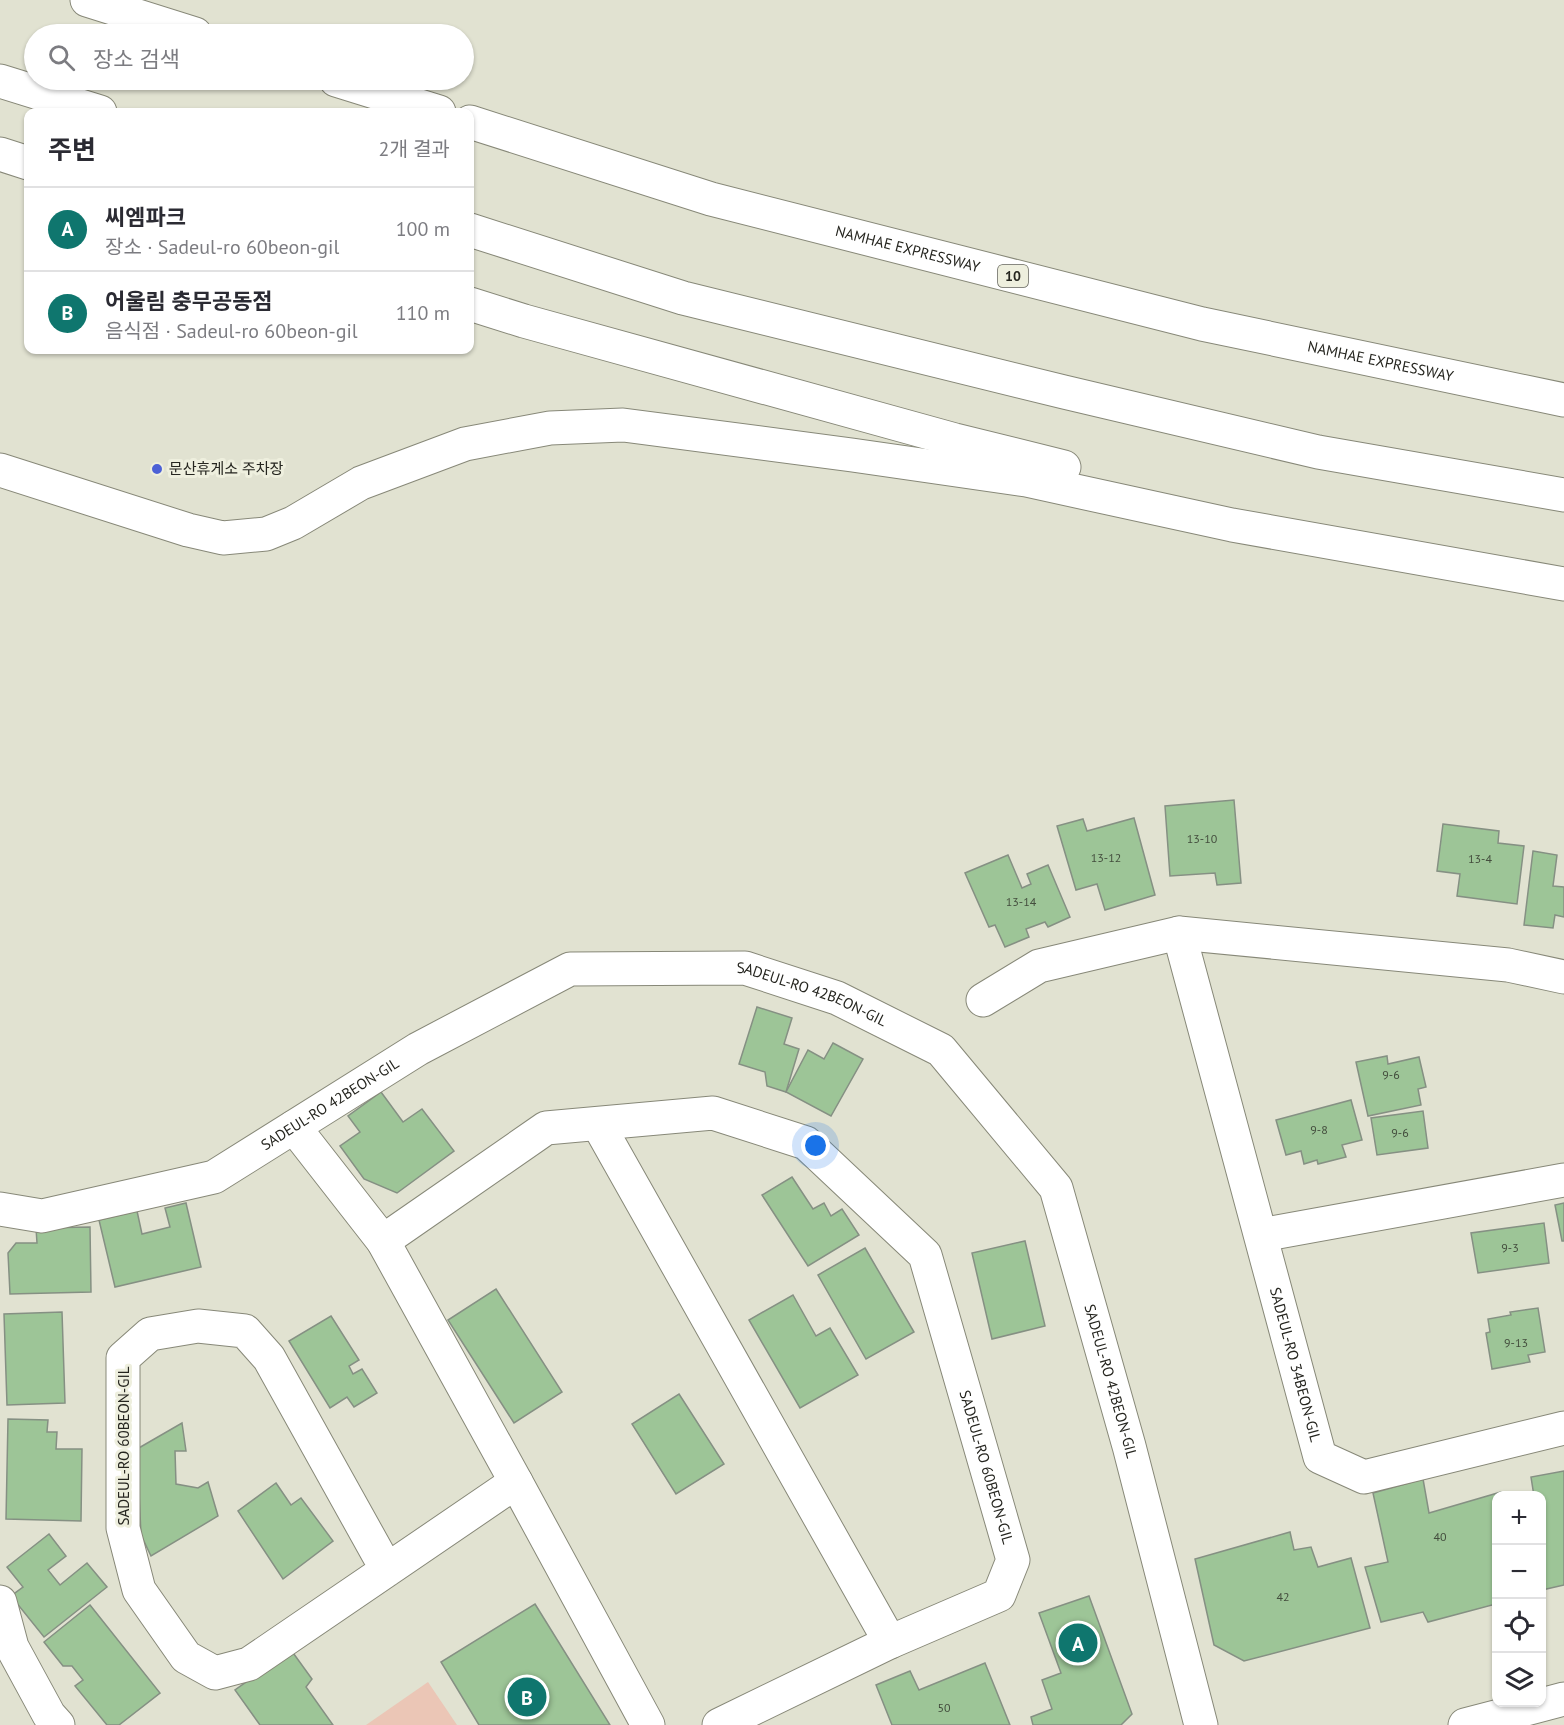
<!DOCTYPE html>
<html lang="ko">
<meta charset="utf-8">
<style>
:root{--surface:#fff;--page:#f2f2f3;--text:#2b2b33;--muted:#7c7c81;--line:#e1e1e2;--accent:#0f766e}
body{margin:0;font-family:"PT Sans","Noto Sans KR",sans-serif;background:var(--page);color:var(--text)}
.controls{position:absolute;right:18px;bottom:18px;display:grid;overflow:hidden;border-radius:12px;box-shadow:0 2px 4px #0004}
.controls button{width:54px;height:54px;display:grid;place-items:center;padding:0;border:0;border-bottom:2px solid var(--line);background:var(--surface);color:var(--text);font:30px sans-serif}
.you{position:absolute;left:816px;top:1146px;width:21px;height:21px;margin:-15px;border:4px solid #fff;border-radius:50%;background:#1a73e8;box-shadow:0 0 0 9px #1a73e833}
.badge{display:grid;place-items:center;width:39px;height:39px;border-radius:50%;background:var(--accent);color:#fff;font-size:20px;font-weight:700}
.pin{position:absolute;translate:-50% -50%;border:3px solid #fff;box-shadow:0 2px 6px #0006}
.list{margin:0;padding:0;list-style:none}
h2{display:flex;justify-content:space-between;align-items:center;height:78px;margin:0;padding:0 24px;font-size:26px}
h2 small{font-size:20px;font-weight:400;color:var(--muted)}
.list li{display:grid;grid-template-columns:39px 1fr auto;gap:18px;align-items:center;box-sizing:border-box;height:84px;padding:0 24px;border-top:2px solid var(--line)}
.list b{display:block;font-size:22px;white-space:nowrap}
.list p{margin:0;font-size:20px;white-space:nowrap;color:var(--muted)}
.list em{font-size:20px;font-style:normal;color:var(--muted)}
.icon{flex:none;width:33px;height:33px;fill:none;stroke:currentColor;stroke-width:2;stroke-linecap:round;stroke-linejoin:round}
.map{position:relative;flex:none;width:1564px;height:1725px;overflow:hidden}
.search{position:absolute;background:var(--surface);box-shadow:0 2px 4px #0004;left:24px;top:24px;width:450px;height:66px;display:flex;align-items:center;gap:15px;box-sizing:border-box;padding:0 21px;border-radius:33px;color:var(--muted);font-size:22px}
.panel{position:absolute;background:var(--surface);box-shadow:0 2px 4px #0004;left:24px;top:108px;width:450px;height:246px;border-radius:12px}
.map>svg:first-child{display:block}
.green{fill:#ebc6b6}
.building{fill:#9dc597;stroke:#859083;stroke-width:1.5}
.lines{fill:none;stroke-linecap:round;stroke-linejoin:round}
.minor-casing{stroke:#878878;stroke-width:35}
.tertiary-casing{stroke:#878878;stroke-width:35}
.motorway-casing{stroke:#878878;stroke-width:35}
.minor{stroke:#fff;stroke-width:33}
.tertiary{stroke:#fff;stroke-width:33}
.motorway{stroke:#fff;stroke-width:33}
.poi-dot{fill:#4c61d6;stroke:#eeefde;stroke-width:2}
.labels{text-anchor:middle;stroke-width:6;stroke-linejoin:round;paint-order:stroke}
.number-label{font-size:12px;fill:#434d3d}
.shield{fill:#eeefde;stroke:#616258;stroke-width:1.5}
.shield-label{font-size:14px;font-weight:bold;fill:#25251f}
.street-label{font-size:15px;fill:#25251f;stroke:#eeefde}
.poi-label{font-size:15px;fill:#25251f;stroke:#eeefde;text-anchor:start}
</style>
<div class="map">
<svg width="1564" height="1725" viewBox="0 0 1564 1725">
<rect width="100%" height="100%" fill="#e1e2d1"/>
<path class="green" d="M428,1682L457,1725H366Z"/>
<g class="building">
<path d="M1234,800L1241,883L1217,885L1215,873L1170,876L1165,806Z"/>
<path d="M1134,818L1155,895L1105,910L1097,884L1076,890L1057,826L1083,819L1087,831Z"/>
<path d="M1443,824L1499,831L1498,843L1524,846L1517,904L1457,896L1460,874L1437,871Z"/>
<path d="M1533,851L1557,855L1553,886L1564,887V917L1555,915L1553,928L1524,925Z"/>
<path d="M1008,855L1022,888L1031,884L1027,874L1048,865L1070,917L1048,927L1045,922L1026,929L1029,937L1005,947L995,925L989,927L965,873Z"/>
<path d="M757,1007L792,1018L784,1044L799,1049L786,1092L767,1086L765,1072L739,1064Z"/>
<path d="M833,1043L863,1059L831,1116L786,1092L808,1050L824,1059Z"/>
<path d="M1387,1056L1388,1064L1419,1057L1426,1087L1418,1089L1421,1105L1368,1116L1356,1062Z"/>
<path d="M381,1092L403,1122L422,1109L454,1151L397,1193L364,1179L340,1146L360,1132L348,1116Z"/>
<path d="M1351,1100L1362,1140L1342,1145L1346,1157L1318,1164L1317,1160L1304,1164L1301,1151L1286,1155L1276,1120Z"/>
<path d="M1423,1111L1428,1148L1377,1155L1371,1118Z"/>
<path d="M792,1177L813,1209L824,1203L831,1216L842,1209L859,1235L808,1266L762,1195Z"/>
<path d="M186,1203L201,1267L115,1287L99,1220L137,1211L142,1234L170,1227L165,1208Z"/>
<path d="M1564,1203V1241H1562L1555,1205Z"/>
<path d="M1544,1223L1549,1263L1478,1273L1471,1233Z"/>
<path d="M90,1227L91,1292L10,1294L8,1253L16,1243H37L36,1228Z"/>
<path d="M1025,1241L1045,1326L992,1339L972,1253Z"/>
<path d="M865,1248L914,1332L866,1359L818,1275Z"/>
<path d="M496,1289L562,1392L514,1423L448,1320Z"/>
<path d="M793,1295L816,1336L830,1328L858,1375L800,1408L749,1320Z"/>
<path d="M1538,1308L1545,1352L1528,1355L1530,1362L1492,1369L1486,1333L1490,1332L1488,1319L1511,1315L1510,1312Z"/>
<path d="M62,1312L65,1403L7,1405L4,1314Z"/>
<path d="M331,1316L359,1360L349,1366L353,1374L362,1369L377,1393L354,1407L347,1397L330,1408L289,1341Z"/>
<path d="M679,1394L724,1464L676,1494L632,1424Z"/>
<path d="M8,1419L48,1420L47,1432H57L56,1449H82L81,1521L6,1519Z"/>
<path d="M182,1423L186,1451H175L176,1484L198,1488L208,1482L218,1516L151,1556L141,1535L137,1449Z"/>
<path d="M1564,1471V1585L1542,1590V1496H1534L1531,1477Z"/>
<path d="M1423,1479L1429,1513L1501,1492L1502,1496H1496V1604L1428,1622L1423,1612L1381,1622L1365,1567L1388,1562L1373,1493Z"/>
<path d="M276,1483L291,1505L301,1498L333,1541L283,1579L238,1511Z"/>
<path d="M1290,1532L1294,1550L1311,1547L1318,1567L1351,1558L1370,1628L1244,1661L1214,1645L1195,1559Z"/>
<path d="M49,1534L66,1556L48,1570L60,1585L87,1563L107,1587L44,1637L11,1596L23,1587L7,1567Z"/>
<path d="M1089,1596L1132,1714L1121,1725H1033L1031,1717L1052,1709L1042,1680L1061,1673L1039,1613Z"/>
<path d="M535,1604L610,1725H479L441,1662Z"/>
<path d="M90,1605L160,1693L119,1725H107L75,1686L83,1680L72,1666H63L44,1642Z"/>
<path d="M291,1650L312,1679L306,1687L333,1725H260L235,1690Z"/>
<path d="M985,1663L1010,1725H892L876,1685L910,1671L919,1690Z"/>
</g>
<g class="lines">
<g class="minor-casing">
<g id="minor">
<path id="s1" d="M1179,933L1320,1457L1364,1477L1564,1428"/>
<path d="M983,1000L1039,966L1179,933L1508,965L1564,977"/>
<path d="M598,1124L890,1642"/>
<path d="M294,1127L383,1241L516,1482L648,1725"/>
<path id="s2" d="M0,1209L42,1216L214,1177L418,1049L570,969L745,968L837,998L941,1050L1056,1188L1129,1446L1201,1725"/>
<path d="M1261,1235L1564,1180"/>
<path id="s3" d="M383,1241L546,1128L713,1113L806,1143L925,1255L1013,1560L999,1595L890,1642L719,1725"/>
<path d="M387,1570L269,1358L245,1331L198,1326L150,1334L123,1358V1528L139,1590L186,1657L215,1673L249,1664L516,1482"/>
<path d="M0,1602L12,1647L49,1715L58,1725"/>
</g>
</g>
<g class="tertiary-casing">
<path id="tertiary" d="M1465,1725L1564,1699"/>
</g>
<g class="motorway-casing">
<g id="motorway">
<path d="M87,0L195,34"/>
<path d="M336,80L439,112"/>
<path d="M0,81L100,112"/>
<path id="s4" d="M470,122L711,199L1202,324L1564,400"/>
<path d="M0,154L28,163"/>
<path d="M470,230L683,298L1064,392L1318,452L1564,495"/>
<path d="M470,304L524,321L955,440L1064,467"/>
<path d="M0,470L188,530L223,538L266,534L293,523L361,483L465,444L550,428L623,425L852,455L1026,480L1232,525L1564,584"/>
</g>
</g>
<use href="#minor" class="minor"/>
<use href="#tertiary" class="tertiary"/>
<use href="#motorway" class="motorway"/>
</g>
<circle class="poi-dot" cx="157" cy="469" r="6"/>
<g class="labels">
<g class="number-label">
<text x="1202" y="843">13-10</text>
<text x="1106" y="862">13-12</text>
<text x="1480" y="863">13-4</text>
<text x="1021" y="906">13-14</text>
<text x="1391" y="1079">9-6</text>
<text x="1319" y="1134">9-8</text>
<text x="1400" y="1137">9-6</text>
<text x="1510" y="1252">9-3</text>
<text x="1516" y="1347">9-13</text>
<text x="1440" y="1541">40</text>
<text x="1283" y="1601">42</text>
<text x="944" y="1712">50</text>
</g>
<rect class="shield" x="998" y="265" width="30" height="22" rx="4.5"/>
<g class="shield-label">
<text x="1013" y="281">10</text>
</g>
<g class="street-label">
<text dy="5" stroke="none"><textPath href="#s4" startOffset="456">NAMHAE EXPRESSWAY</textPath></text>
<text dy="5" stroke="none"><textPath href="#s4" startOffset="942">NAMHAE EXPRESSWAY</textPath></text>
<text dy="5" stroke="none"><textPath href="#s2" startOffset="878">SADEUL-RO 42BEON-GIL</textPath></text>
<text dy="5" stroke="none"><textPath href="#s2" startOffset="356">SADEUL-RO 42BEON-GIL</textPath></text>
<text dy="5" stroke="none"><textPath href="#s1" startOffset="447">SADEUL-RO 34BEON-GIL</textPath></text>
<text dy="5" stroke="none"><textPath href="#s2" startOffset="1400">SADEUL-RO 42BEON-GIL</textPath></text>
<text transform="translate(124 1446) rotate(-90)" y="5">SADEUL-RO 60BEON-GIL</text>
<text dy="5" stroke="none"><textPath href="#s3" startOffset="848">SADEUL-RO 60BEON-GIL</textPath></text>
</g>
<g class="poi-label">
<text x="169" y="474">문산휴게소 주차장</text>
</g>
</g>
</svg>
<div class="controls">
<button>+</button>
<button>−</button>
<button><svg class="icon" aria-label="locate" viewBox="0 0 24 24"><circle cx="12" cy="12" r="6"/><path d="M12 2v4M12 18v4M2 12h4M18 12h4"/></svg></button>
<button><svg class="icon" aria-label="layers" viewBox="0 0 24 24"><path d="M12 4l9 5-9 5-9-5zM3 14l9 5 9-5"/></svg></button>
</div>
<div class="you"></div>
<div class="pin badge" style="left:1078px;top:1643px">A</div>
<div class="pin badge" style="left:527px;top:1697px">B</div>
<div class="search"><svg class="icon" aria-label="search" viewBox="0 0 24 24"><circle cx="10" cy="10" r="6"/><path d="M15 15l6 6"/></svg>장소 검색</div>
<section class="panel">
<h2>주변<small>2개 결과</small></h2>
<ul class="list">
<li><span class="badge">A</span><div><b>씨엠파크</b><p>장소 · Sadeul-ro 60beon-gil</p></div><em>100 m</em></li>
<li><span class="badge">B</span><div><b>어울림 충무공동점</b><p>음식점 · Sadeul-ro 60beon-gil</p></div><em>110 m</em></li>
</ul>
</section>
</div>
